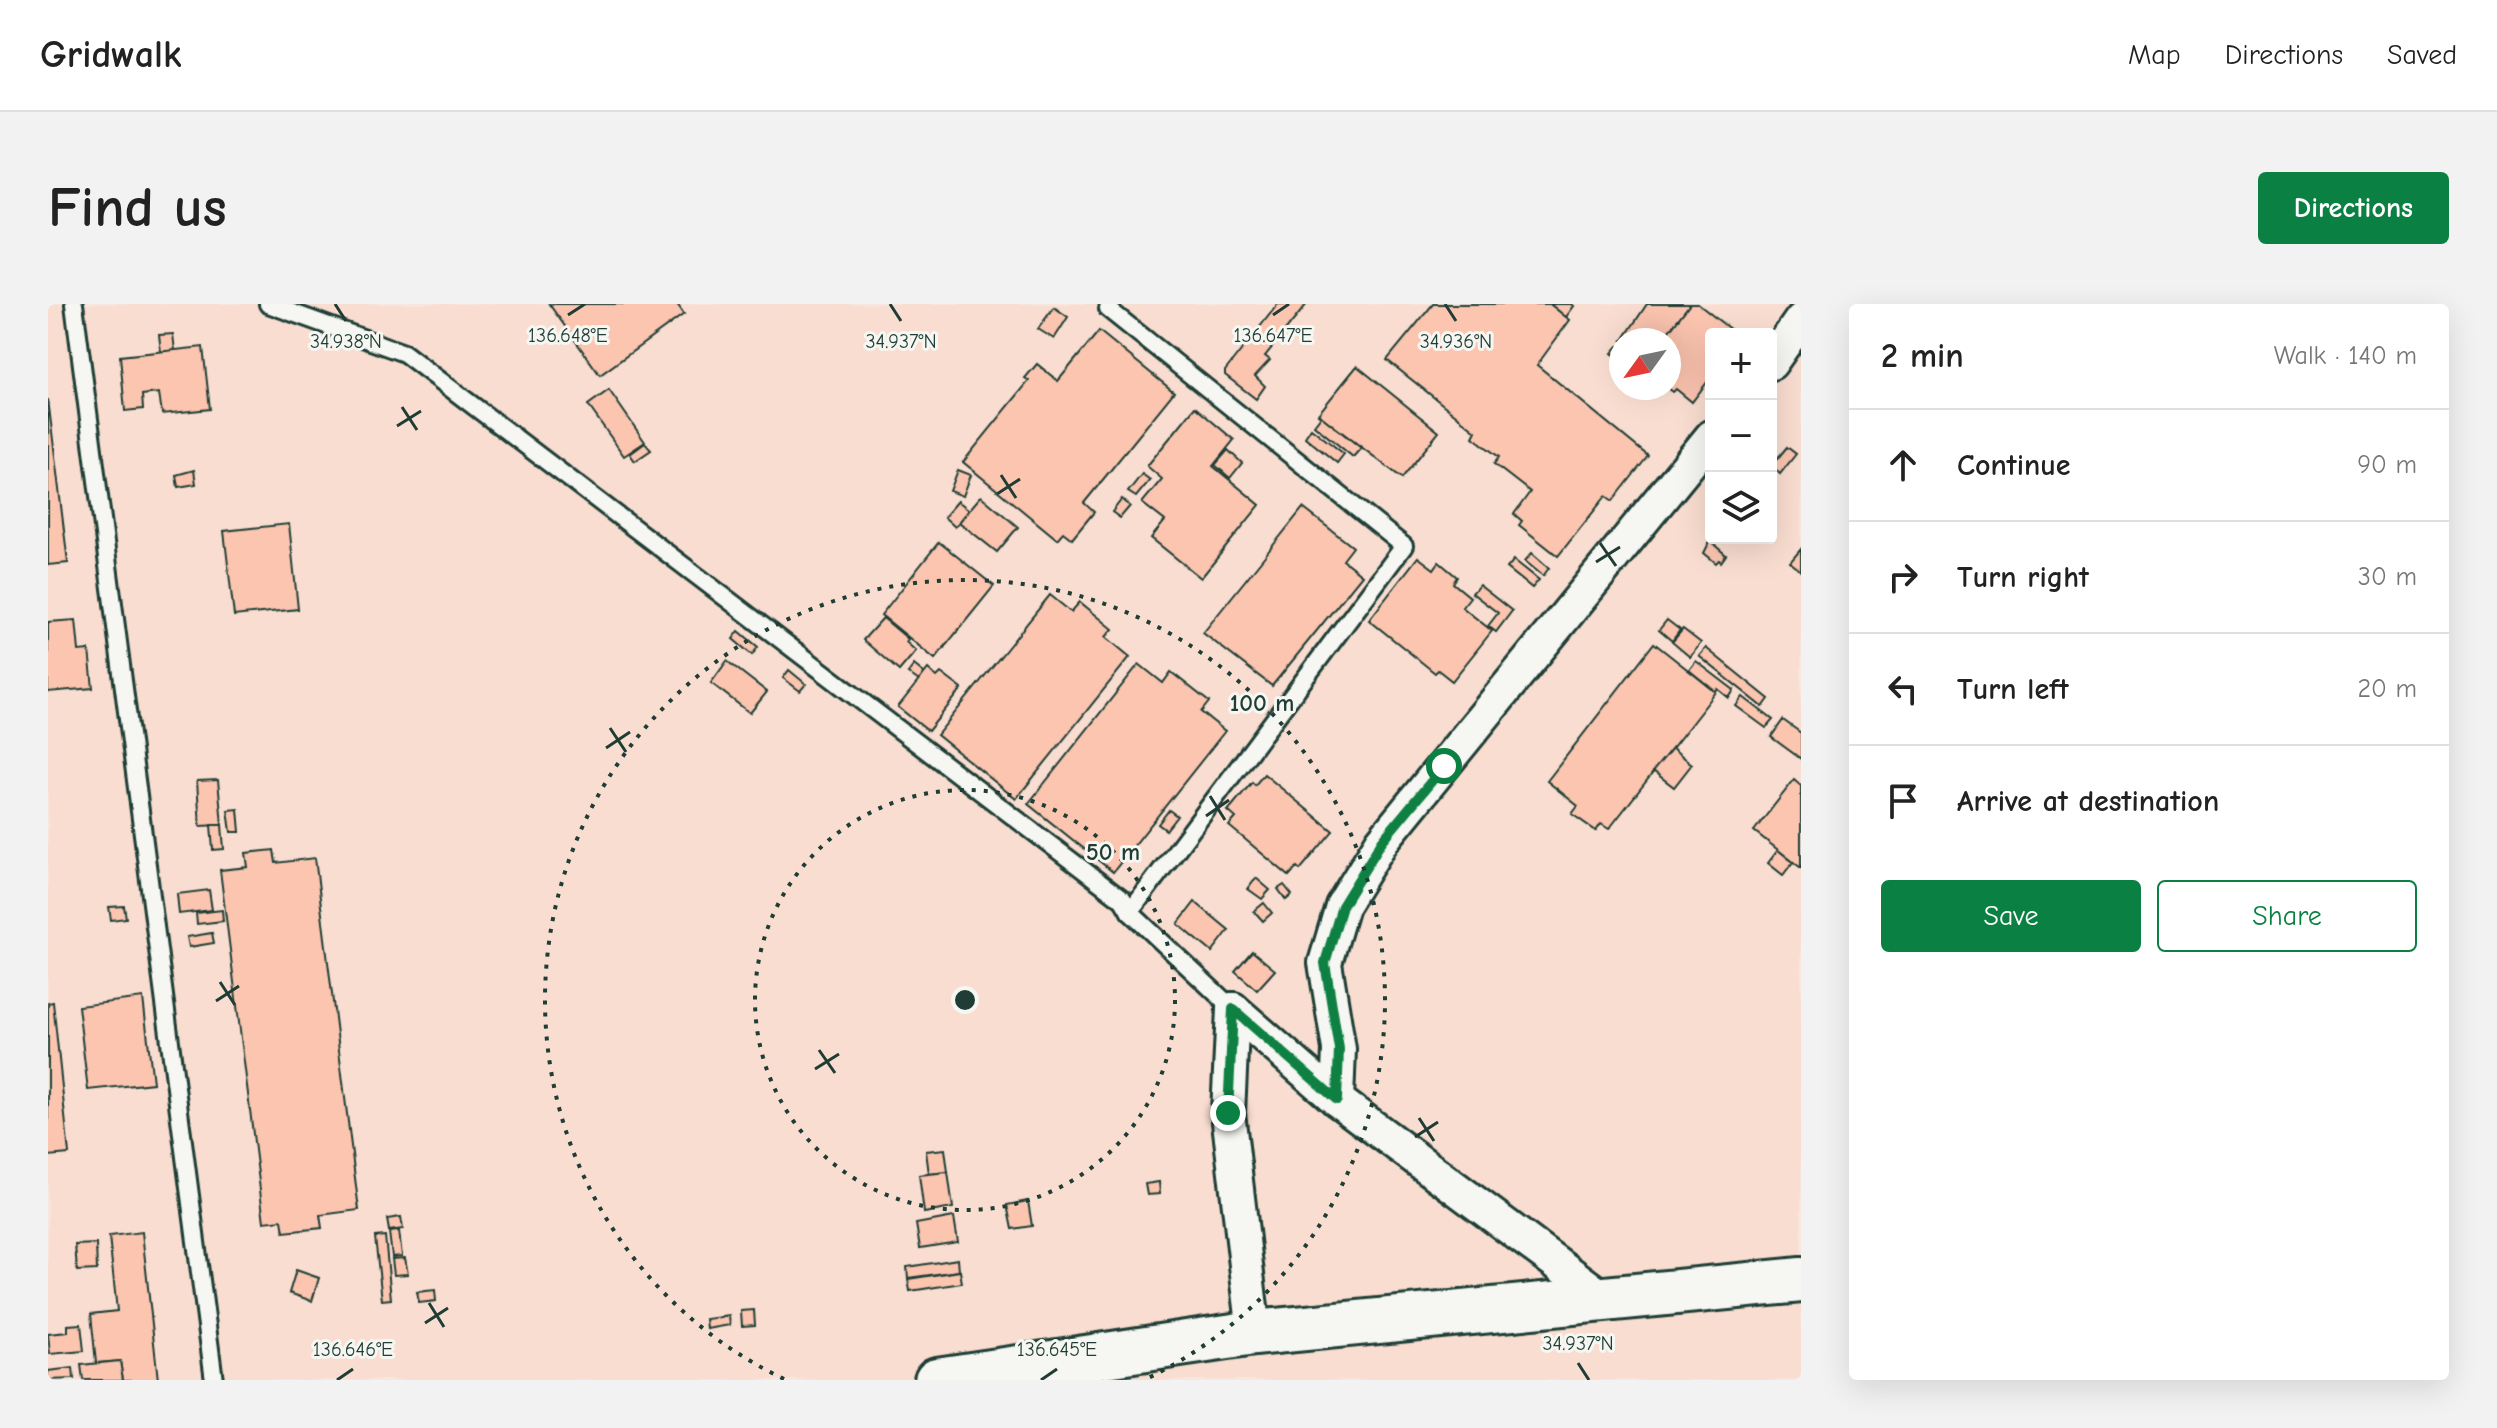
<!DOCTYPE html>
<meta charset="utf-8">
<style>
:root{--surface:#fff;--page:#f2f2f2;--text:#222;--muted:#767676;--line:#e0e0e0;--accent:#0b8043}
body{margin:0;font-family:"Comic Neue",sans-serif;background:var(--page);color:var(--text)}
.controls{position:absolute;right:24px;top:24px;display:grid;overflow:hidden;border-radius:8px;box-shadow:0 8px 32px #0002}
.controls button{width:72px;height:72px;display:grid;place-items:center;padding:0;border:0;border-bottom:2px solid var(--line);background:var(--surface);color:var(--text);font:40px sans-serif}
.compass{position:absolute;left:1561px;top:24px;width:72px;height:72px;border-radius:50%;background:var(--surface);box-shadow:0 8px 32px #0002;rotate:237deg}
.stop{position:absolute;width:24px;height:24px;margin:-18px;border:6px solid #0b8043;border-radius:50%;background:#fff}
.stop.end{background:#0b8043;border-color:#fff;box-shadow:0 2px 8px #0008}
.list{margin:0;padding:0;list-style:none}
h2{display:flex;justify-content:space-between;align-items:center;height:104px;margin:0;padding:0 32px;font-size:34px}
h2 small{font-size:26px;font-weight:400;color:var(--muted)}
.list li{display:grid;grid-template-columns:52px 1fr auto;gap:24px;align-items:center;box-sizing:border-box;height:112px;padding:0 32px;border-top:2px solid var(--line)}
.list b{display:block;font-size:30px;white-space:nowrap}
.list em{font-size:26px;font-style:normal;color:var(--muted)}
.actions{display:flex;gap:16px;padding:24px 32px}
.actions a{flex:1;padding:18px 0;border:2px solid var(--accent);border-radius:8px;text-align:center;font-size:28px;color:var(--accent)}
.actions .main{background:var(--accent);color:#fff}
.icon{flex:none;width:44px;height:44px;fill:none;stroke:currentColor;stroke-width:2;stroke-linecap:round;stroke-linejoin:round}
.map{position:relative;flex:none;width:1753px;height:1076px;overflow:hidden;border-radius:8px}
header{display:flex;align-items:center;gap:48px;box-sizing:border-box;height:112px;padding:0 40px;background:var(--surface);border-bottom:2px solid var(--line)}
header strong{font-size:38px}
nav{display:flex;gap:44px;margin-inline-start:auto;font-size:28px}
.intro{display:flex;align-items:center;justify-content:space-between;box-sizing:border-box;height:192px;padding:0 48px}
h1{margin:0;font-size:56px}
.button{padding:20px 36px;border-radius:8px;background:var(--accent);color:#fff;font-size:28px;font-weight:700}
main{display:flex;gap:48px;padding:0 48px}
aside{flex:1;background:var(--surface);border-radius:8px;box-shadow:0 8px 32px #0002}
.map>svg:first-child{display:block}
.built{fill:#f9ddd0;fill-rule:evenodd}
.building{fill:#fcc5b0;stroke:#1f3d34;stroke-width:2}
.lines{fill:none;stroke-linecap:round;stroke-linejoin:round}
.lane-casing{stroke:#1f3d34;stroke-width:22}
.street-casing{stroke:#1f3d34;stroke-width:38}
.secondary-casing{stroke:#1f3d34;stroke-width:50}
.lane{stroke:#f6f6f2;stroke-width:16}
.street{stroke:#f6f6f2;stroke-width:32}
.secondary{stroke:#f6f6f2;stroke-width:44}
.route{stroke:#0b8043;stroke-width:10}
.ticks{fill:none;stroke:#1f3d34;stroke-width:3}
.ring{fill:none;stroke:#1f3d34;stroke-width:4;stroke-dasharray:4 8}
.ticks-label{font-size:20px;text-anchor:middle;fill:#1f3d34;stroke:#f6f6f2;stroke-width:6;stroke-linejoin:round;paint-order:stroke}
.centre{fill:#1f3d34;stroke:#f6f6f2;stroke-width:4}
.ring-label{font-size:24px;text-anchor:middle;font-weight:bold;fill:#1f3d34;stroke:#f6f6f2;stroke-width:6;stroke-linejoin:round;paint-order:stroke}
</style>
<header>
<strong>Gridwalk</strong>
<nav><a>Map</a><a>Directions</a><a>Saved</a></nav>
</header>
<div class="intro"><h1>Find us</h1><a class="button">Directions</a></div>
<main>
<div class="map">
<svg width="1753" height="1076" viewBox="0 0 1753 1076">
<rect width="100%" height="100%" fill="#f8e7de"/>
<filter id="ink" filterUnits="userSpaceOnUse"><feTurbulence type="fractalNoise" baseFrequency=".0125" numOctaves="2"/><feDisplacementMap in="SourceGraphic" scale="16" xChannelSelector="R" yChannelSelector="G"/><feConvolveMatrix kernelMatrix="1 2 1 2 8 2 1 2 1" color-interpolation-filters="sRGB"/></filter>
<g filter="url(#ink)">
<path class="built" d="M0,0H1753V1076H0ZM1663,30H1723V234H1663ZM1573,36H1621V84H1573Z"/>
<g class="building">
<path d="M501,0H629L636,10L552,71Z"/>
<path d="M1230,0H1259L1217,52L1222,56L1207,72L1217,82L1208,95L1177,71V67Z"/>
<path d="M1385,0H1502L1522,16L1489,61L1600,152L1565,197L1558,192L1510,252L1471,221L1474,217L1466,210L1482,188L1446,160L1451,153L1425,133L1428,127L1339,56Z"/>
<path d="M1502,0H1524L1526,2L1518,13Z"/>
<path d="M1599,0H1642L1614,36H1575Z"/>
<path d="M1642,0H1650L1688,30H1663V73L1644,98L1628,85L1625,88L1620,84L1621,36H1614Z"/>
<path d="M1006,3L1020,13L1006,35L990,25Z"/>
<path d="M1051,27L1126,88L1036,199L1046,208L1024,235L1015,228L1009,235L915,158L981,77L977,74L989,60L1010,77Z"/>
<path d="M125,30L127,47L113,48L111,31Z"/>
<path d="M1570,42L1573,44V56L1564,49Z"/>
<path d="M155,43L162,105L114,110L111,89L94,91L95,105L77,107L72,52Z"/>
<path d="M1309,62L1391,128L1354,174L1270,110Z"/>
<path d="M561,86L597,138L576,152L540,101Z"/>
<path d="M0,95L20,259L0,261Z"/>
<path d="M1147,103L1186,136L1165,162L1212,201L1153,274L1103,234L1117,217L1094,199L1114,175L1099,162Z"/>
<path d="M1273,112L1313,144L1305,153L1266,121Z"/>
<path d="M1263,124L1296,150L1289,159L1257,133Z"/>
<path d="M597,139L603,146L587,157L582,150Z"/>
<path d="M1739,143L1748,150L1732,170L1723,162Z"/>
<path d="M1180,146L1194,159L1182,174L1167,161Z"/>
<path d="M146,166L148,180L130,183L128,171Z"/>
<path d="M910,166L923,171L915,192L902,187Z"/>
<path d="M1094,170L1102,176L1088,193L1080,188Z"/>
<path d="M933,192L970,223L949,248L911,218Z"/>
<path d="M1074,195L1082,202L1072,214L1064,208Z"/>
<path d="M910,197L921,206L907,223L896,213Z"/>
<path d="M1255,204L1305,243L1295,256L1314,271L1224,382L1155,329Z"/>
<path d="M241,220L250,305L186,312L176,227Z"/>
<path d="M1662,237L1678,251L1673,258L1671,256L1668,259L1656,249Z"/>
<path d="M891,238L946,282L887,355L833,311Z"/>
<path d="M1753,245V267L1742,258Z"/>
<path d="M1484,249L1501,264L1495,272L1477,257Z"/>
<path d="M1370,253L1386,265L1391,258L1409,273L1405,279L1422,293L1414,303L1444,327L1404,377L1390,366L1387,369L1321,316Z"/>
<path d="M1466,256L1491,276L1484,284L1459,264Z"/>
<path d="M1431,281L1464,307L1448,328L1440,322L1450,309L1424,289Z"/>
<path d="M1002,291L1023,308L1032,298L1065,325L1058,333L1082,353L968,495L889,431Z"/>
<path d="M835,314L860,335L858,338L868,347L851,367L815,336Z"/>
<path d="M28,316L31,347L41,346L45,384L0,388V318Z"/>
<path d="M1619,316L1632,326L1624,337L1611,326Z"/>
<path d="M1635,325L1653,339L1642,353L1624,338Z"/>
<path d="M691,327L710,343L704,351L685,335Z"/>
<path d="M1606,339L1668,388L1561,525L1553,520L1548,527L1524,510L1530,502L1499,477Z"/>
<path d="M1658,344L1721,395L1715,403L1651,352Z"/>
<path d="M679,357L719,388L702,409L663,379Z"/>
<path d="M1648,357L1686,386L1681,394L1670,385L1668,388L1641,366Z"/>
<path d="M1091,360L1115,379L1123,368L1161,398L1153,408L1177,427L1065,568L980,500Z"/>
<path d="M866,361L877,370L871,377L860,369Z"/>
<path d="M880,365L889,373L893,369L914,385L880,427L850,403Z"/>
<path d="M741,366L758,380L752,387L735,374Z"/>
<path d="M1695,393L1725,416L1718,424L1688,402Z"/>
<path d="M1735,416L1753,429V455L1723,433Z"/>
<path d="M1624,444L1644,460L1626,483L1605,467Z"/>
<path d="M1216,470L1285,527L1252,566L1249,563L1241,572L1181,522L1188,514L1180,507L1204,478L1207,481Z"/>
<path d="M170,476L174,521L152,522L149,477Z"/>
<path d="M1746,476L1753,482V564L1706,527Z"/>
<path d="M190,505L192,528H183L180,506Z"/>
<path d="M1121,506L1129,512L1118,526L1110,520Z"/>
<path d="M163,521H174L176,545L165,546Z"/>
<path d="M226,546L228,559L267,554L311,906L272,911L274,924L236,928L234,916L216,918L172,566L200,563L198,549Z"/>
<path d="M1730,546L1745,558L1735,571L1720,559Z"/>
<path d="M1208,574L1222,586L1214,595L1200,585Z"/>
<path d="M1236,581L1244,591L1238,596L1230,585Z"/>
<path d="M161,586L164,606L131,610L129,590Z"/>
<path d="M1147,598L1181,626L1164,648L1130,620Z"/>
<path d="M1216,599L1224,609L1215,617L1206,607Z"/>
<path d="M76,602L78,614L63,616L61,603Z"/>
<path d="M174,606L175,617L149,620L148,609Z"/>
<path d="M164,629L166,639L141,643L139,633Z"/>
<path d="M1204,647L1227,666L1209,686L1187,667Z"/>
<path d="M95,694L105,779L40,786L30,702Z"/>
<path d="M5,698L21,850L0,852V699Z"/>
<path d="M897,845L900,868L881,870L878,847Z"/>
<path d="M900,868L905,904L876,909L871,871Z"/>
<path d="M1111,878L1112,890L1099,891L1097,880Z"/>
<path d="M980,897L984,922L964,925L959,901Z"/>
<path d="M353,913L355,925L341,927L339,915Z"/>
<path d="M906,913L910,938L872,944L868,920Z"/>
<path d="M351,927L354,952L344,953L341,928Z"/>
<path d="M94,928L110,1076H75L72,1057L48,1059L43,1010L69,1007L61,932Z"/>
<path d="M337,932L343,995L334,996L327,933Z"/>
<path d="M48,940L49,966L29,967L27,941Z"/>
<path d="M357,954L360,970L346,971L344,955Z"/>
<path d="M910,955L911,967L860,974L859,963Z"/>
<path d="M248,966L271,974L264,997L241,989Z"/>
<path d="M912,967L914,979L862,987L860,975Z"/>
<path d="M387,986L388,997L371,999L369,988Z"/>
<path d="M706,1006L707,1021L694,1022L693,1007Z"/>
<path d="M681,1012L682,1021L659,1025L658,1015Z"/>
<path d="M33,1020L36,1047L2,1050L0,1030L20,1028V1021Z"/>
<path d="M72,1057L75,1076H35L33,1061Z"/>
<path d="M25,1064L26,1075L0,1076V1067Z"/>
</g>
<g class="lines">
<g class="lane-casing">
<g id="lane">
<path d="M26,0L166,1076"/>
<path d="M220,0L356,49L1075,596L1082,608L1185,705"/>
<path d="M1060,5L1356,242L1082,608"/>
</g>
</g>
<g class="street-casing">
<g id="street">
<path d="M1723,59L1753,16"/>
<path d="M1185,705L1289,796L1557,995"/>
<path d="M1185,705L1180,809L1206,1029"/>
<path d="M1289,796L1291,745L1277,659L1294,602L1334,537L1663,133"/>
</g>
</g>
<g class="secondary-casing">
<path id="secondary" d="M889,1076L1206,1029L1753,976"/>
</g>
<use href="#lane" class="lane"/>
<use href="#street" class="street"/>
<use href="#secondary" class="secondary"/>
</g>
</g>
<g class="lines" filter="url(#ink)">
<path class="route" d="M1180,809L1185,705L1289,796L1291,745L1277,659L1294,602L1334,537L1396,462"/>
</g>
<path class="ticks" d="M287,0L298,17M842,0L853,17M1397,0L1408,17M520,11L537,0M1225,11L1241,0M354,103L369,126M349,122L373,107M953,171L968,194M949,190L972,175M1552,239L1568,262M1548,258L1572,243M562,424L578,448M558,444L582,428M1162,492L1177,516M1158,512L1181,496M172,678L187,701M168,697L191,682M771,746L787,769M767,765L791,750M1371,814L1386,837M1367,833L1390,818M381,999L396,1023M377,1019L400,1004M1530,1059L1541,1076M289,1076L305,1065M993,1076L1009,1065"/>
<g class="ring">
<circle cx="917" cy="696" r="210"/>
<path d="M736 1075A420 420 0 1 1 1098 1075"/>
</g>
<g class="ticks-label">
<text x="1225" y="38">136.647°E</text>
<text x="520" y="38">136.648°E</text>
<text x="298" y="44">34.938°N</text>
<text x="853" y="44">34.937°N</text>
<text x="1408" y="44">34.936°N</text>
<text x="1530" y="1046">34.937°N</text>
<text x="305" y="1052">136.646°E</text>
<text x="1009" y="1052">136.645°E</text>
</g>
<circle cx="917" cy="696" r="12" class="centre"/>
<g class="ring-label">
<text x="1214" y="407">100 m</text>
<text x="1065" y="556">50 m</text>
</g>
</svg>
<div class="controls">
<button>+</button>
<button>−</button>
<button><svg class="icon" aria-label="layers" viewBox="0 0 24 24"><path d="M12 4l9 5-9 5-9-5zM3 14l9 5 9-5"/></svg></button>
</div>
<svg class="compass" viewBox="-18 -18 36 36"><path d="M0-13l5 13h-10z" fill="#e53935"/><path d="M0 13l5-13h-10z" fill="#767676"/></svg>
<div class="stop" style="left:1396px;top:462px"></div>
<div class="stop end" style="left:1180px;top:809px"></div>
</div>
<aside>
<h2>2 min<small>Walk · 140 m</small></h2>
<ul class="list">
<li><svg class="icon" aria-label="ahead" viewBox="0 0 24 24"><path d="M12 20V5M6 11l6-6 6 6"/></svg><div><b>Continue</b></div><em>90 m</em></li>
<li><svg class="icon" aria-label="right" viewBox="0 0 24 24"><path d="M7 20v-9h11M14 6l5 5-5 5"/></svg><div><b>Turn right</b></div><em>30 m</em></li>
<li><svg class="icon" aria-label="left" viewBox="0 0 24 24"><path d="M17 20v-9H6M10 6l-5 5 5 5"/></svg><div><b>Turn left</b></div><em>20 m</em></li>
<li><svg class="icon" aria-label="arrive" viewBox="0 0 24 24"><path d="M6 21V4h12l-3 4 3 4H6"/></svg><div><b>Arrive at destination</b></div></li>
</ul>
<div class="actions"><a class="main">Save</a><a>Share</a></div>
</aside>
</main>
